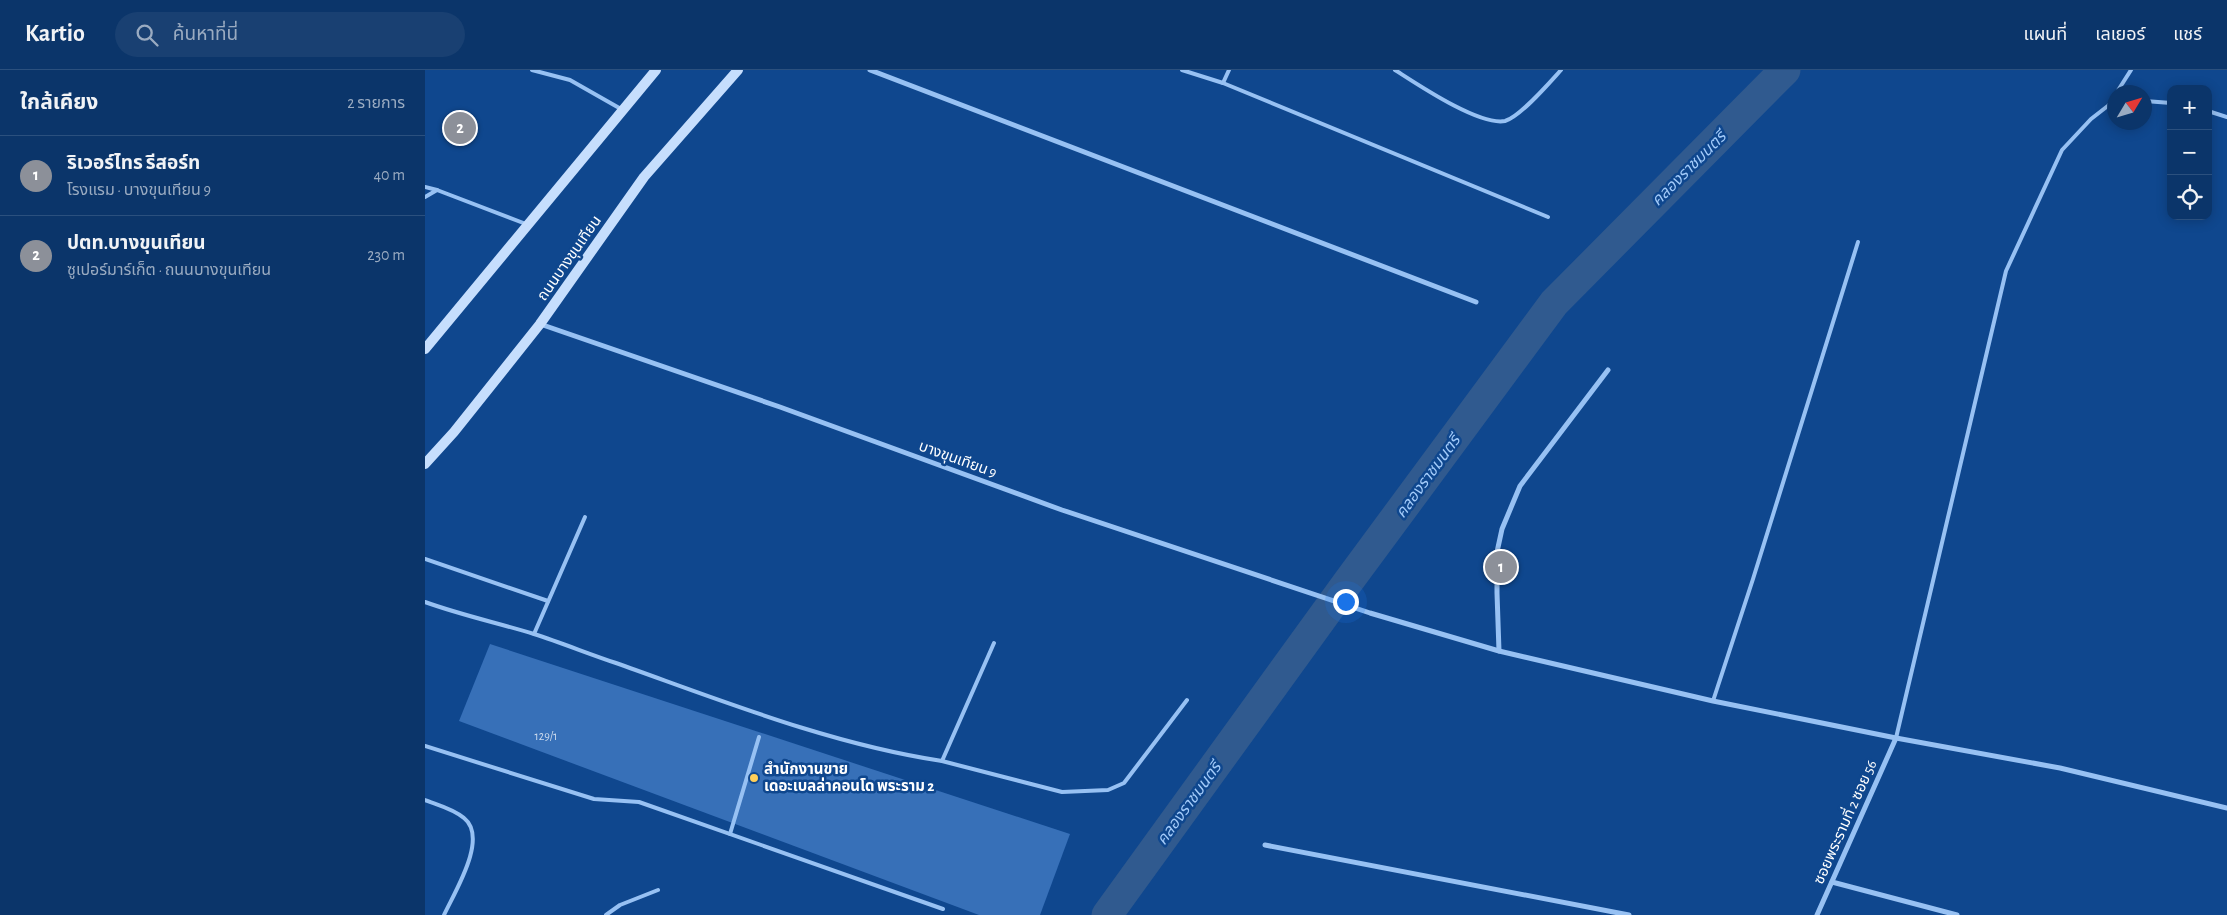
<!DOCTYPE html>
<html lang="th">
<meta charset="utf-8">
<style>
:root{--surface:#0b356a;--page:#194072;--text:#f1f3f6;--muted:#9aabc1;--line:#2b507e;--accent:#8c9099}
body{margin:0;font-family:"Alegreya Sans","Noto Sans Thai",sans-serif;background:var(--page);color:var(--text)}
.controls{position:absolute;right:15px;top:15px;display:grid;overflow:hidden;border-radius:10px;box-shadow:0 2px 12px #0003}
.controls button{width:45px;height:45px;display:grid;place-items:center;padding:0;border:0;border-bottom:1px solid var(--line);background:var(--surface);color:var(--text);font:25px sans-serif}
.compass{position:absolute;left:1682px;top:15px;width:45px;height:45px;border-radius:50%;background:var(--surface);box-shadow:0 2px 12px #0003;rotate:52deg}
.you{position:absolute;left:920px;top:531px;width:18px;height:18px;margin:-12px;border:4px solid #fff;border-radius:50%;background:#1a73e8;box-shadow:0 0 0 8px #1a73e833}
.badge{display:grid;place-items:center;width:32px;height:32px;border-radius:50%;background:var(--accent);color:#fff;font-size:16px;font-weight:700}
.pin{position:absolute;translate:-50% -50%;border:2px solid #fff;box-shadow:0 1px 5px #0006}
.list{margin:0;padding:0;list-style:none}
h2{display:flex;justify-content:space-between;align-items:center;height:65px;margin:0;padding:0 20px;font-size:21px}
h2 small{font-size:16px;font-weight:400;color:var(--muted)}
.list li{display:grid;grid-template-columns:32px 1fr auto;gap:15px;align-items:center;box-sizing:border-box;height:80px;padding:0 20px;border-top:1px solid var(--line)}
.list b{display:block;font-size:19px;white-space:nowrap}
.list p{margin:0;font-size:16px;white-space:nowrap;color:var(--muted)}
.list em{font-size:16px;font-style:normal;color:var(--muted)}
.icon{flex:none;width:28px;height:28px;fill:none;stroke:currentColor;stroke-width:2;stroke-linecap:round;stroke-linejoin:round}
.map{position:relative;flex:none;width:1802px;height:845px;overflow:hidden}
header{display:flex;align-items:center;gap:30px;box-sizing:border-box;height:70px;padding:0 25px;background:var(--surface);border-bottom:1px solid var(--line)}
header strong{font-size:24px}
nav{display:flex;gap:28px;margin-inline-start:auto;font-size:18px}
.search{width:350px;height:45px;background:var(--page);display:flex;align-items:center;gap:12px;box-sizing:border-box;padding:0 18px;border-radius:28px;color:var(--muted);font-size:19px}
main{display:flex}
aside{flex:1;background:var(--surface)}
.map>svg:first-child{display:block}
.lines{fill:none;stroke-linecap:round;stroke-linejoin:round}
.canal{stroke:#305a8f;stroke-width:31}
.building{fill:#3770b8}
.lane{stroke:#97c1f3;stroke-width:4}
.street{stroke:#97c1f3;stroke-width:5}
.secondary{stroke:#c6defd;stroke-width:10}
.poi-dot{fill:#ffcf59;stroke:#0f478e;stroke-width:2}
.labels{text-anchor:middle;stroke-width:5;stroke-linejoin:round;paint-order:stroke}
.number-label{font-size:12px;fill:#cddbed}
.street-label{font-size:15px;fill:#fff;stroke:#0f478e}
.poi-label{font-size:15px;font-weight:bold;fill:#fff;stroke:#0f478e;text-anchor:start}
.water-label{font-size:16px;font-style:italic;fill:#a3cbfa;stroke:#0f478e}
</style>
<header>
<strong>Kartio</strong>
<div class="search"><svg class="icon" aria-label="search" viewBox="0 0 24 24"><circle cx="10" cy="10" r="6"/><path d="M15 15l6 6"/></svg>ค้นหาที่นี่</div>
<nav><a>แผนที่</a><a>เลเยอร์</a><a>แชร์</a></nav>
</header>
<main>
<aside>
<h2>ใกล้เคียง<small>2 รายการ</small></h2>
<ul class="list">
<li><span class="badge">1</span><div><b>ริเวอร์ไทร รีสอร์ท</b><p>โรงแรม · บางขุนเทียน 9</p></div><em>40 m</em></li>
<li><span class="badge">2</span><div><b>ปตท.บางขุนเทียน</b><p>ซูเปอร์มาร์เก็ต · ถนนบางขุนเทียน</p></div><em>230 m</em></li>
</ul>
</aside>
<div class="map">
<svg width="1802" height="845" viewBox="0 0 1802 845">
<rect width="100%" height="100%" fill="#0f478e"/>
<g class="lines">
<path class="canal" d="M682,845L923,512L1129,233L1360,0"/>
</g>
<path class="building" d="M65,574L645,764L615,845H554L34,651Z"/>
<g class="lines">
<g class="lane">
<path d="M107,0L145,10L196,39"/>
<path d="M757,0L798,13L1123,147"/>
<path d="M970,0C992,14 1054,56 1080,51C1095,47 1125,12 1136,0"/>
<path d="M798,13L804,0"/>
<path d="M1692,22L1706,0"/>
<path d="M1720,31L1746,33"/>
<path d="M1684,35L1690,26"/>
<path d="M1783,41L1802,47"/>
<path d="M0,117L12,120"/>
<path d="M0,127L12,120L101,154"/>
<path d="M0,489L123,531"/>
<path d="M0,532C36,545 73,553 109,564C137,573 164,584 191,593C298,631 405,674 517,691L569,573"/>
<path d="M109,564L160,447"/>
<path d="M1288,631L1328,509L1433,172"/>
<path d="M1471,668L1581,201L1637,80L1666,49L1684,35L1690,33"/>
<path d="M0,676L169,729L214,732L518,839"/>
<path d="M517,691L637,722L683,720L699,713L762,630"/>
<path d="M0,730C13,735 29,739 39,748C64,768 29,823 19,845"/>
<path d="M305,764L334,667"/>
<path d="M181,845L195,835L233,820"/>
</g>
<g class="street">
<path d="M445,0L1051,232"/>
<path d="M115,254L355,337L637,440L945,543L1074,581L1288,631L1471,668L1635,698L1802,738"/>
<path d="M1074,581L1072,523V482L1077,459L1095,416L1183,300"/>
<path d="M840,775L1204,845"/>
<path d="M1407,812L1532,845"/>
<path d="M1392,845L1471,668"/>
</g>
<g class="secondary">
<path d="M0,279L231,0"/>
<path d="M0,394L29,362L115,254L219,107L313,0"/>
</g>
</g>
<circle class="poi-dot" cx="329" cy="708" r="5"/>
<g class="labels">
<g class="number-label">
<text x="121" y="670">129/1</text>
</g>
<g class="street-label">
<text transform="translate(144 188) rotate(-55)" y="5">ถนนบางขุนเทียน</text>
<text transform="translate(533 389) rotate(20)" y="5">บางขุนเทียน 9</text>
<text transform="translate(1420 752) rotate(-66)" y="5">ซอยพระรามที่ 2 ซอย 56</text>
</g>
<g class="poi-label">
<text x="339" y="704">สำนักงานขาย<tspan x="339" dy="17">เดอะเบลล่าคอนโด พระราม 2</tspan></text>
</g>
<g class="water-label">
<text transform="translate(1263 98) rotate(-45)" y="6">คลองราชมนตรี</text>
<text transform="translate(1002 406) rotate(-54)" y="6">คลองราชมนตรี</text>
<text transform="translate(763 733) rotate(-54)" y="6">คลองราชมนตรี</text>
</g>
</g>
</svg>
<div class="controls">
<button>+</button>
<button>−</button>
<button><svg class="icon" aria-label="locate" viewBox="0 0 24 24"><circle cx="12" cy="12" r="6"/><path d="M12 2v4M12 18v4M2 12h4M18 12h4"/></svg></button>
</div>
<svg class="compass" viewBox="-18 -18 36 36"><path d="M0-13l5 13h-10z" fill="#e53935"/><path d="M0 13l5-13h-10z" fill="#9aabc1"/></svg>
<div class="you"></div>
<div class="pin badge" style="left:1076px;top:497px">1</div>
<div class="pin badge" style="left:35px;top:58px">2</div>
</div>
</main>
